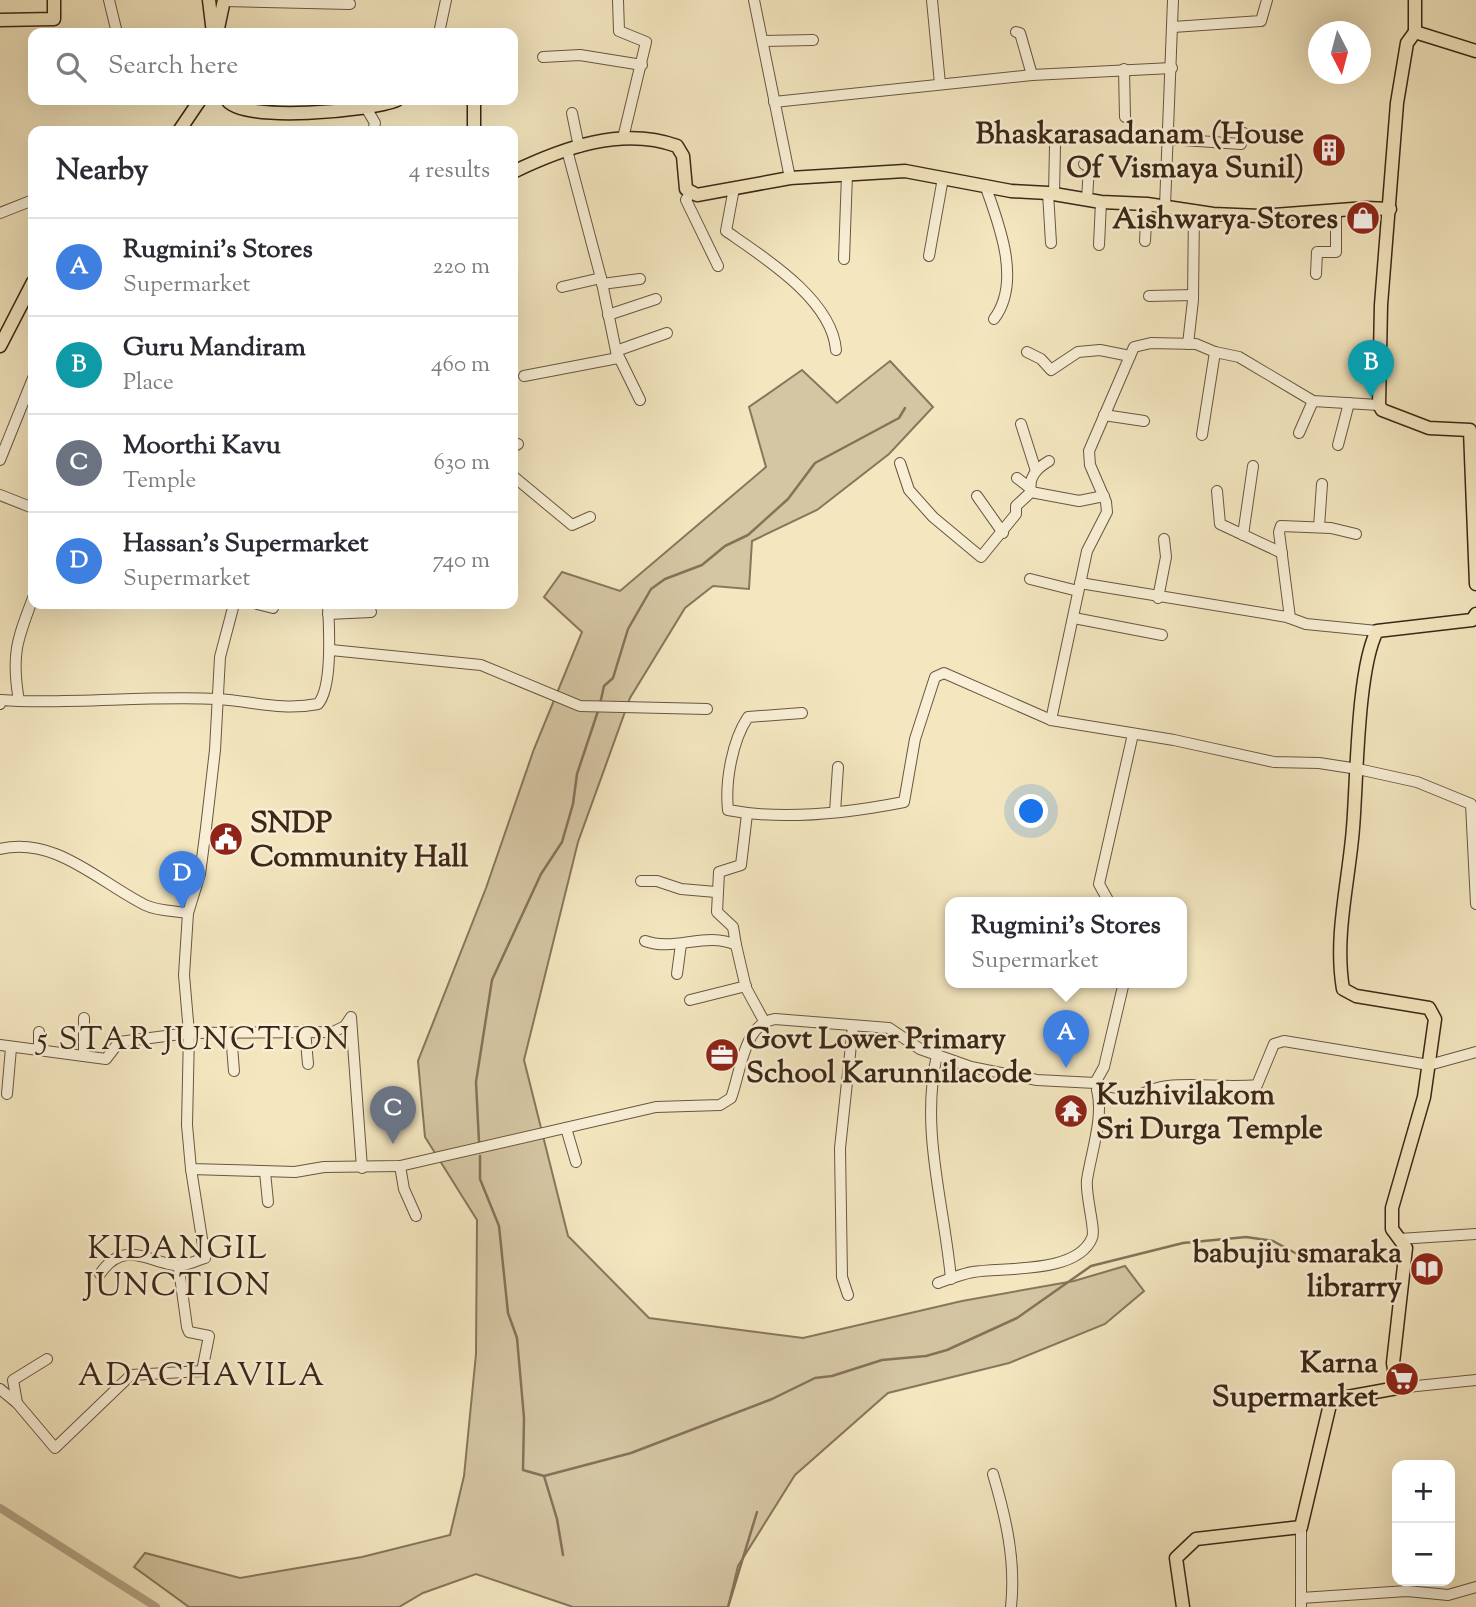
<!DOCTYPE html>
<meta charset="utf-8">
<style>
:root{--surface:#fff;--page:#f7f7f7;--text:#2b2b33;--muted:#7c7c81;--line:#e1e1e2;--accent:#8f2418}
body{margin:0;font-family:"Sorts Mill Goudy",serif;background:var(--page);color:var(--text)}
.controls{position:absolute;right:21px;bottom:21px;display:grid;overflow:hidden;border-radius:14px;box-shadow:0 7px 28px #0002}
.controls button{width:63px;height:63px;display:grid;place-items:center;padding:0;border:0;border-bottom:2px solid var(--line);background:var(--surface);color:var(--text);font:35px sans-serif}
.compass{position:absolute;left:1308px;top:21px;width:63px;height:63px;border-radius:50%;background:var(--surface);box-shadow:0 7px 28px #0002;rotate:174deg}
.you{position:absolute;left:1032px;top:812px;width:24px;height:24px;margin:-18px;border:5px solid #fff;border-radius:50%;background:#1a73e8;box-shadow:0 0 0 10px #1a73e833}
.badge{display:grid;place-items:center;width:46px;height:46px;border-radius:50%;background:var(--accent);color:#fff;font-size:23px;font-weight:700}
.pin{position:absolute;translate:-50% -58px;filter:drop-shadow(0 2px 4px #0008)}
.pin::after{content:'';position:absolute;top:37px;width:24px;height:21px;background:inherit;clip-path:polygon(0 0,100% 0,50% 100%)}
.popup{position:absolute;left:945px;top:897px;width:242px;height:91px;box-sizing:border-box;display:grid;place-content:center;border-radius:14px;background:var(--surface);filter:drop-shadow(0 2px 5px #0005);font-size:23px;white-space:nowrap;color:var(--muted)}
.popup b{font-size:26px;color:var(--text)}
.popup::after{content:'';position:absolute;left:50%;top:100%;margin-left:-14px;border:14px solid transparent;border-top-color:var(--surface)}
.list{margin:0;padding:0;list-style:none}
h2{display:flex;justify-content:space-between;align-items:center;height:91px;margin:0;padding:0 28px;font-size:30px}
h2 small{font-size:23px;font-weight:400;color:var(--muted)}
.list li{display:grid;grid-template-columns:46px 1fr auto;gap:21px;align-items:center;box-sizing:border-box;height:98px;padding:0 28px;border-top:2px solid var(--line)}
.list b{display:block;font-size:26px;white-space:nowrap}
.list p{margin:0;font-size:23px;white-space:nowrap;color:var(--muted)}
.list em{font-size:23px;font-style:normal;color:var(--muted)}
.icon{flex:none;width:38px;height:38px;fill:none;stroke:currentColor;stroke-width:2;stroke-linecap:round;stroke-linejoin:round}
.map{position:relative;flex:none;width:1476px;height:1607px;overflow:hidden}
.search{position:absolute;background:var(--surface);box-shadow:0 7px 28px #0002;left:28px;top:28px;width:490px;height:77px;display:flex;align-items:center;gap:18px;box-sizing:border-box;padding:0 24px;border-radius:14px;color:var(--muted);font-size:26px}
.panel{position:absolute;background:var(--surface);box-shadow:0 7px 28px #0002;left:28px;top:126px;width:490px;height:483px;border-radius:14px}
.map>svg:first-child{display:block}
.green{fill:#d5c6a3;stroke:#88765c;stroke-width:2}
.lines{fill:none;stroke-linecap:round;stroke-linejoin:round}
.stream{stroke:#857259;stroke-width:2.5}
.canal{stroke:#b5a586;stroke-width:8}
.minor-casing{stroke:#6a5640;stroke-width:12}
.major-casing{stroke:#3c2616;stroke-width:15}
.minor{stroke:#f8efd6;stroke-width:10}
.major{stroke:#f4e7c0;stroke-width:12}
.labels{text-anchor:middle;stroke-width:5;stroke-linejoin:round;paint-order:stroke}
.poi-label{font-size:30px;font-weight:bold;fill:#3c2616;stroke:#f8efd6;text-anchor:end}
.neighbourhood-label{font-size:32px;letter-spacing:2px;fill:#3c2616;stroke:#f8efd6}
</style>
<div class="map">
<svg width="1476" height="1607" viewBox="0 0 1476 1607">
<rect width="100%" height="100%" fill="#f4e7c0"/>
<filter id="stains"><feTurbulence type="fractalNoise" baseFrequency=".00286" numOctaves="4"/><feColorMatrix values="0 0 0 0 .2 0 0 0 0 .09 0 0 0 0 .02 0 0 0 .5 -.17"/></filter>
<radialGradient id="worn" r=".72"><stop offset=".6" stop-color="#630" stop-opacity="0"/><stop offset="1" stop-color="#630" stop-opacity=".3"/></radialGradient>
<path class="green" d="M890,361L933,407L889,454L817,510L752,541L749,589L713,586L685,608L630,698L578,842L524,1060L568,1236L649,1318L803,1338L962,1301L1074,1281L1125,1266L1144,1291L1105,1324L1009,1363L888,1393L795,1475L738,1566L728,1607H573L476,1574L423,1593L399,1607H189L134,1567L145,1553L240,1578L362,1557L450,1535L464,1476L476,1354L477,1220L425,1137L418,1061L486,888L534,749L582,632L544,597L562,572L620,591L766,467L749,407L802,370L837,403Z"/>
<g class="lines">
<g class="stream">
<path d="M600,704L604,686L613,678L628,629L651,589L665,579L702,565L725,546L748,535L788,499L815,463L899,418L905,408"/>
<path d="M479,1142L476,1082L492,980L541,874L562,842L573,804L577,774L598,711"/>
<path d="M480,1156V1179L499,1226L508,1313L517,1338L524,1418L523,1470L544,1476L557,1519L563,1555"/>
<path d="M544,1476L631,1453L772,1399L815,1378L832,1376L882,1360L926,1356L947,1350L1017,1318L1091,1266L1183,1243L1246,1237L1273,1241L1312,1262"/>
<path d="M728,1607L757,1512"/>
</g>
<path class="canal" d="M0,1508L156,1607"/>
<g class="minor-casing">
<g id="minor">
<path d="M109,0L117,33"/>
<path d="M618,0L619,31L646,42L623,138"/>
<path d="M754,0L790,178"/>
<path d="M932,0L940,84"/>
<path d="M224,1L350,4"/>
<path d="M1173,27L1261,21L1267,0"/>
<path d="M1016,32L1020,33L1032,75"/>
<path d="M439,33L446,0"/>
<path d="M763,41L813,40"/>
<path d="M543,57L580,55L642,65"/>
<path d="M1124,69L1125,117"/>
<path d="M774,102L1032,75L1172,68"/>
<path d="M365,106L375,123L373,131"/>
<path d="M572,113L579,147"/>
<path d="M1169,139L1241,144L1244,133"/>
<path d="M567,150L601,278L616,351L640,400"/>
<path d="M1084,164L1089,167L1087,199"/>
<path d="M985,185C999,224 1022,282 994,319"/>
<path d="M734,188L726,231C765,258 832,300 836,350"/>
<path d="M690,193L686,200L718,266"/>
<path d="M1048,193L1051,243"/>
<path d="M1054,194L1055,146"/>
<path d="M1165,206L1173,0"/>
<path d="M0,213L33,200"/>
<path d="M1145,241L1147,204"/>
<path d="M1099,245L1101,202"/>
<path d="M929,256L943,178"/>
<path d="M844,259L847,174"/>
<path d="M1316,274L1317,252H1336V210"/>
<path d="M602,284L640,279"/>
<path d="M562,287L601,278"/>
<path d="M1149,296L1193,295"/>
<path d="M608,315L656,299"/>
<path d="M1188,344L1193,300L1194,210"/>
<path d="M616,351L667,333"/>
<path d="M1027,352L1041,359L1051,370L1078,352L1100,350L1130,356L1134,347L1151,343L1196,344L1215,352L1239,357L1313,401L1379,405"/>
<path d="M524,376L618,358"/>
<path d="M1104,415L1144,421"/>
<path d="M1021,424L1036,471"/>
<path d="M1299,433L1313,401"/>
<path d="M1202,435L1215,352"/>
<path d="M1338,445L1349,403"/>
<path d="M513,447L518,444"/>
<path d="M0,460L33,378"/>
<path d="M900,463L909,490L933,517L981,557L1016,514V506L1031,492L1079,501L1104,496"/>
<path d="M513,476L572,525L590,517"/>
<path d="M1017,478L1030,488"/>
<path d="M1217,491L1220,524L1282,553"/>
<path d="M1031,492C1028,477 1037,468 1049,461"/>
<path d="M0,495L33,508"/>
<path d="M977,496L1003,533"/>
<path d="M1319,527L1322,484"/>
<path d="M1243,535L1253,466"/>
<path d="M1030,579L1078,591"/>
<path d="M1080,583L1287,617L1306,624L1377,631"/>
<path d="M33,598C17,640 11,655 19,701C85,703 151,696 217,699C253,701 280,711 318,704C333,687 329,627 328,604"/>
<path d="M1158,598L1166,557L1164,539"/>
<path d="M234,604L220,657L215,750L206,828L200,874L188,913L184,975L189,1033L187,1125L191,1169L295,1172L324,1167L400,1166L656,1107L720,1105L731,1098C741,1072 743,1024 775,1019L889,1028L920,1049L971,1067L1037,1080L1095,1083L1104,1067L1124,982"/>
<path d="M257,604L273,608"/>
<path d="M328,614L371,612"/>
<path d="M1074,618L1162,635"/>
<path d="M1290,618L1279,532L1281,526L1331,528L1356,534"/>
<path d="M331,650L481,665L580,706L707,709"/>
<path d="M0,704L1,700L19,701"/>
<path d="M802,713L748,717C732,741 725,782 728,810C784,821 848,813 904,802L915,739L935,677L944,673L1051,720L1174,740L1274,762L1319,763L1358,769L1417,782L1471,804L1476,904"/>
<path d="M1051,720L1087,551L1107,512L1106,502L1090,465L1089,451L1130,356"/>
<path d="M835,812L838,767"/>
<path d="M0,849C55,836 99,882 145,905C157,911 175,911 188,913"/>
<path d="M641,881H657L681,889L716,892"/>
<path d="M1109,902L1099,884L1133,734"/>
<path d="M645,941C675,952 706,931 736,945L746,988L764,1021"/>
<path d="M736,945L733,927L717,912L719,872L741,865L747,814"/>
<path d="M677,974L681,944"/>
<path d="M690,1000L746,986"/>
<path d="M84,1018V1056"/>
<path d="M305,1030L308,1064"/>
<path d="M231,1034L234,1071"/>
<path d="M0,1045L106,1059L119,1042L189,1033L333,1032L345,1026L351,1017L362,1168"/>
<path d="M39,1051V1032"/>
<path d="M937,1055C920,1130 944,1203 951,1279"/>
<path d="M7,1094L11,1048"/>
<path d="M1099,1095C1137,1107 1136,1090 1168,1086C1197,1083 1227,1088 1257,1085L1274,1044L1284,1041L1429,1065L1476,1052"/>
<path d="M566,1128L576,1162"/>
<path d="M400,1166L404,1189L416,1216"/>
<path d="M265,1172L268,1202"/>
<path d="M1399,1239L1476,1234"/>
<path d="M100,1274C126,1235 155,1268 183,1265C190,1264 198,1260 205,1258L191,1169"/>
<path d="M938,1283C949,1279 961,1274 973,1272C1005,1267 1077,1274 1092,1238C1096,1230 1085,1195 1087,1180C1091,1153 1104,1117 1097,1090"/>
<path d="M848,1295L842,1277L840,1148L853,1026"/>
<path d="M47,1359L13,1380L17,1403L55,1448L131,1375L202,1371L209,1336L189,1332L187,1327L179,1269L181,1265"/>
<path d="M1397,1388L1476,1380"/>
<path d="M0,1389L17,1403"/>
<path d="M993,1474C1006,1518 1016,1561 1011,1607"/>
<path d="M1301,1598L1407,1591L1448,1595L1476,1587"/>
<path d="M1301,1607V1527"/>
</g>
</g>
<g class="major-casing">
<g id="major">
<path d="M209,0L213,33"/>
<path d="M1415,0V32L1476,51"/>
<path d="M0,20L54,19V0"/>
<path d="M1415,32L1407,43L1397,103L1381,305L1379,405L1382,410L1429,428L1470,430L1476,584"/>
<path d="M217,33L224,0"/>
<path d="M227,100C242,123 372,111 397,100"/>
<path d="M474,100V131"/>
<path d="M179,131L200,100"/>
<path d="M513,172C563,148 622,126 677,146L683,156L686,189L697,195L790,178L905,171L1011,191L1048,193L1101,202L1147,204L1213,214L1260,216L1366,208L1390,209"/>
<path d="M0,346L33,282"/>
<path d="M1183,1607L1176,1558L1196,1539L1301,1527L1331,1400L1397,1388L1393,1363L1406,1248L1392,1229V1208L1424,1097L1435,1019L1429,1008L1356,996L1343,989C1334,936 1349,881 1353,828C1357,781 1357,669 1377,631L1472,620L1476,614"/>
</g>
</g>
<use href="#minor" class="minor"/>
<use href="#major" class="major"/>
</g>
<defs>
<g id="building-disc" transform="scale(1.75)"><circle r="9.5" fill="#8f2418" stroke="#f8efd6"/><path d="M-4-6H4V6H1V3H-1V6H-4ZM-2.5-4.3h1.7v1.8h-1.7ZM.8-4.3h1.7v1.8H.8ZM-2.5-1h1.7V.8h-1.7ZM.8-1h1.7V.8H.8Z" fill="#fff"/></g>
<g id="shop-disc" transform="scale(1.75)"><circle r="9.5" fill="#8f2418" stroke="#f8efd6"/><path d="M-5-2.5h2.3a2.7 3.5 0 0 1 5.4 0H5L5.5 6h-11ZM-1.5-2.5h3a1.5 2.3 0 0 0-3 0Z" fill="#fff"/></g>
<g id="civic-disc" transform="scale(1.75)"><circle r="9.5" fill="#8f2418" stroke="#f8efd6"/><path d="M-.6-6.5H3V-4.5H.6V-3L4-1V1h2V6H-6V1h2V-1L-.6-3ZM-1.2 2.5V6h2.4V2.5Z" fill="#fff"/></g>
<g id="office-disc" transform="scale(1.75)"><circle r="9.5" fill="#8f2418" stroke="#f8efd6"/><path d="M-6-3h4V-5.5h4V-3h4V5H-6ZM-1-4.5V-3h2v-1.5ZM-6 0V1H6V0Z" fill="#fff"/></g>
<g id="temple-disc" transform="scale(1.75)"><circle r="9.5" fill="#8f2418" stroke="#f8efd6"/><path d="M0-6L5-2H3V0L6.5 2.5H4V6H1.5V3h-3V6H-4V2.5H-6.5L-3 0V-2H-5Z" fill="#fff"/></g>
<g id="library-disc" transform="scale(1.75)"><circle r="9.5" fill="#8f2418" stroke="#f8efd6"/><path d="M-6-4Q-3-5.5-.7-3.5V5Q-3 3-6 4ZM6-4Q3-5.5 .7-3.5V5Q3 3 6 4Z" fill="#fff"/></g>
<g id="supermarket-disc" transform="scale(1.75)"><circle r="9.5" fill="#8f2418" stroke="#f8efd6"/><path d="M-6-5.5h2.5l.6 2H6L4.5 2H-2.5L-4.4-4H-6ZM-1.5 3.2a1.3 1.3 0 1 0 .1 0ZM3 3.2a1.3 1.3 0 1 0 .1 0Z" fill="#fff"/></g>
</defs>
<g fill-rule="evenodd">
<use href="#building-disc" x="1329" y="150"/>
<use href="#shop-disc" x="1363" y="218"/>
<use href="#civic-disc" x="226" y="839"/>
<use href="#office-disc" x="722" y="1055"/>
<use href="#temple-disc" x="1071" y="1111"/>
<use href="#library-disc" x="1427" y="1269"/>
<use href="#supermarket-disc" x="1402" y="1379"/>
</g>
<g class="labels">
<g class="poi-label">
<text x="1304" y="143">Bhaskarasadanam (House<tspan x="1304" dy="34">Of Vismaya Sunil)</tspan></text>
<text x="1338" y="228">Aishwarya Stores</text>
<text x="250" y="832" text-anchor="start">SNDP<tspan x="250" dy="34">Community Hall</tspan></text>
<text x="746" y="1048" text-anchor="start">Govt Lower Primary<tspan x="746" dy="34">School Karunnilacode</tspan></text>
<text x="1096" y="1104" text-anchor="start">Kuzhivilakom<tspan x="1096" dy="34">Sri Durga Temple</tspan></text>
<text x="1402" y="1262">babujiu smaraka<tspan x="1402" dy="34">librarry</tspan></text>
<text x="1378" y="1372">Karna<tspan x="1378" dy="34">Supermarket</tspan></text>
</g>
<g class="neighbourhood-label">
<text x="194" y="1049">5 STAR JUNCTION</text>
<text x="178" y="1258">KIDANGIL<tspan x="178" dy="37">JUNCTION</tspan></text>
<text x="202" y="1385">ADACHAVILA</text>
</g>
</g>
<rect width="100%" height="100%" filter="url(#stains)"/>
<rect width="100%" height="100%" fill="url(#worn)"/>
</svg>
<div class="controls">
<button>+</button>
<button>−</button>
</div>
<svg class="compass" viewBox="-18 -18 36 36"><path d="M0-13l5 13h-10z" fill="#e53935"/><path d="M0 13l5-13h-10z" fill="#7c7c81"/></svg>
<div class="you"></div>
<div class="pin badge" style="left:1066px;top:1068px;background:#3f7fe0">A</div>
<div class="popup"><b>Rugmini's Stores</b>Supermarket</div>
<div class="pin badge" style="left:1371px;top:398px;background:#0f9aa8">B</div>
<div class="pin badge" style="left:393px;top:1144px;background:#6b7280">C</div>
<div class="pin badge" style="left:182px;top:909px;background:#3f7fe0">D</div>
<div class="search"><svg class="icon" aria-label="search" viewBox="0 0 24 24"><circle cx="10" cy="10" r="6"/><path d="M15 15l6 6"/></svg>Search here</div>
<section class="panel">
<h2>Nearby<small>4 results</small></h2>
<ul class="list">
<li><span class="badge" style="background:#3f7fe0">A</span><div><b>Rugmini's Stores</b><p>Supermarket</p></div><em>220 m</em></li>
<li><span class="badge" style="background:#0f9aa8">B</span><div><b>Guru Mandiram</b><p>Place</p></div><em>460 m</em></li>
<li><span class="badge" style="background:#6b7280">C</span><div><b>Moorthi Kavu</b><p>Temple</p></div><em>630 m</em></li>
<li><span class="badge" style="background:#3f7fe0">D</span><div><b>Hassan's Supermarket</b><p>Supermarket</p></div><em>740 m</em></li>
</ul>
</section>
</div>
